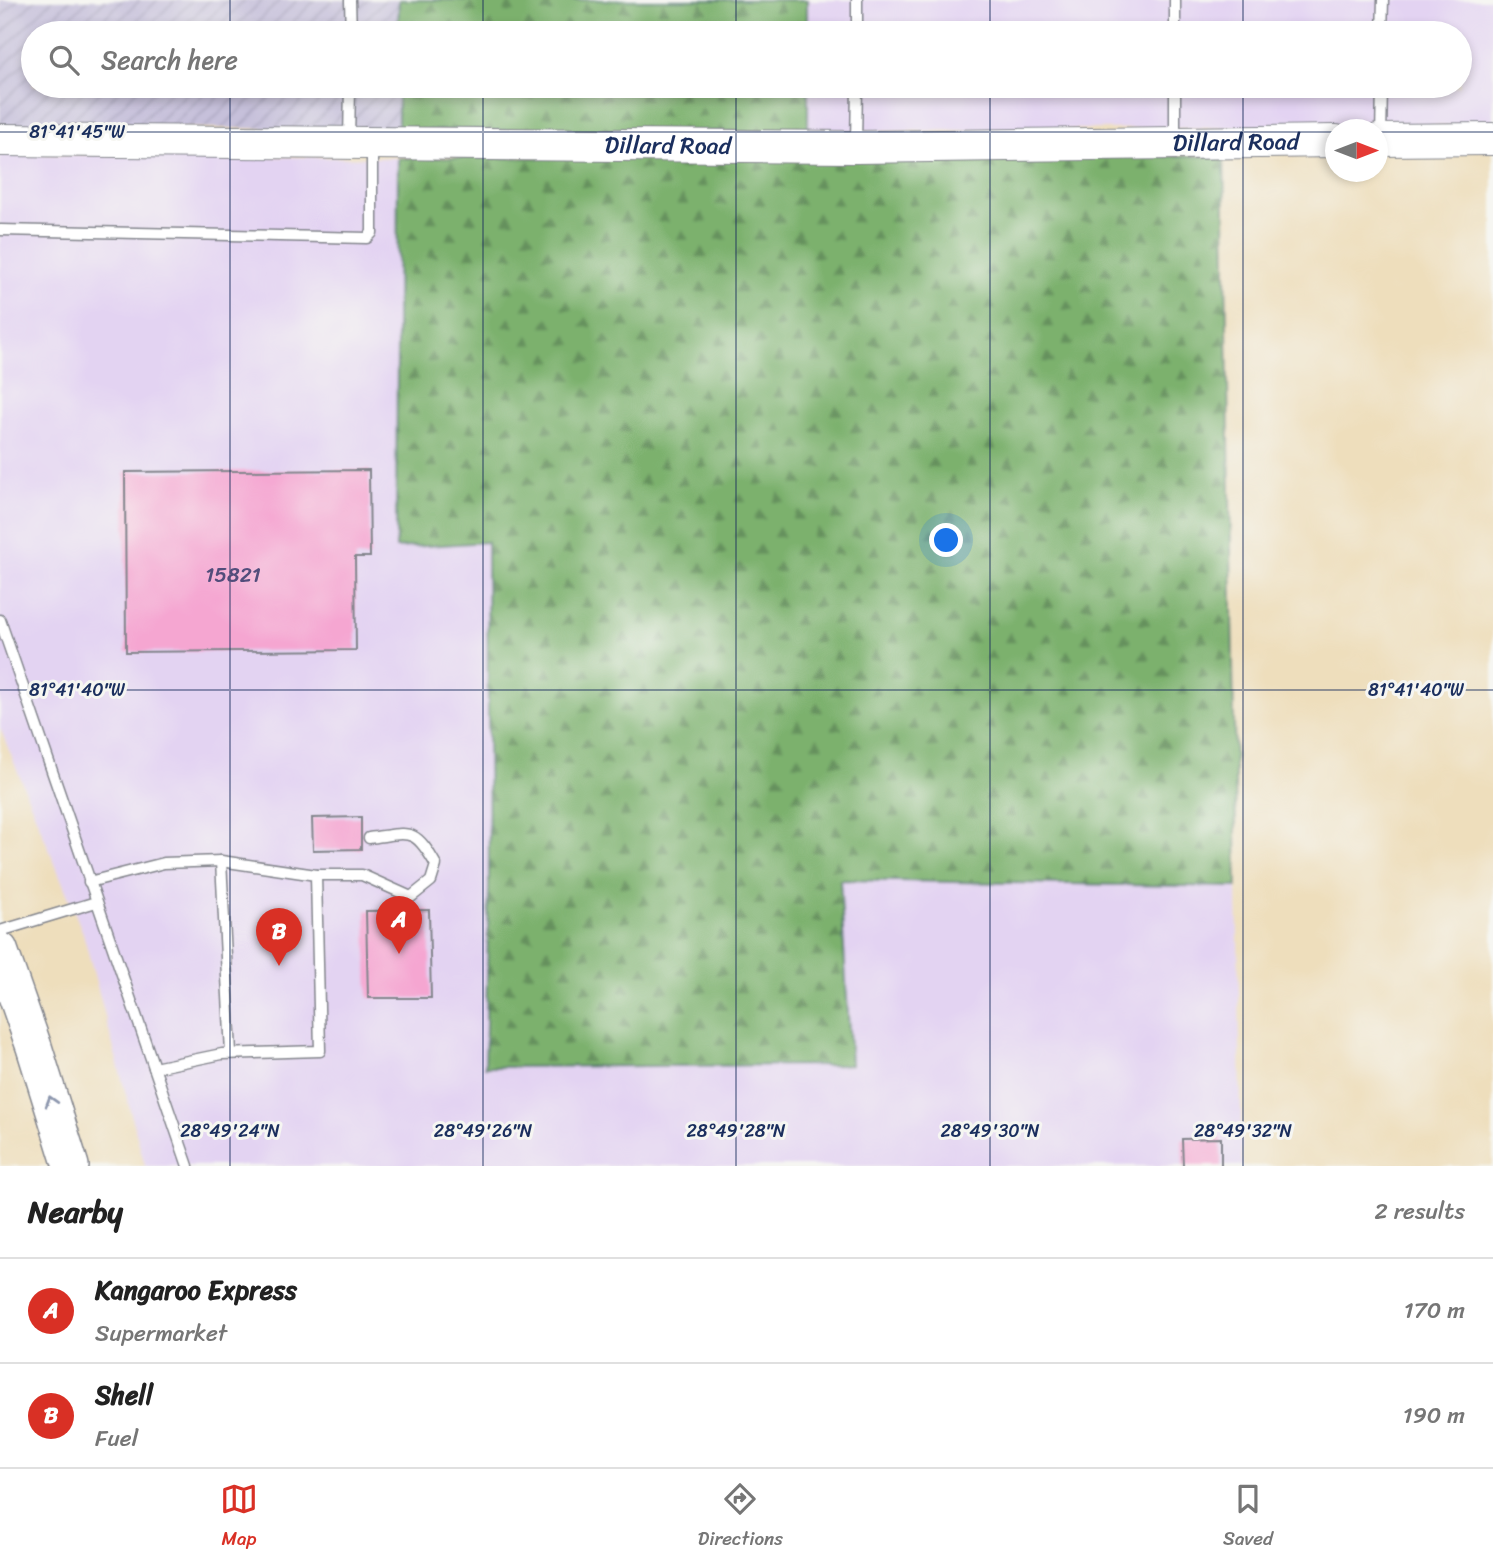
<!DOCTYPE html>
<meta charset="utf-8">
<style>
:root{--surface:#fff;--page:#f6f6f6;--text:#222;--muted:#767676;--line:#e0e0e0;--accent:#d93025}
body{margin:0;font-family:Sriracha,sans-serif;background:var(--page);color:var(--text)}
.compass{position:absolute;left:1325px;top:119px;width:63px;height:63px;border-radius:50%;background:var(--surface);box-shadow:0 4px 10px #0003;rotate:90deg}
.you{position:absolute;left:947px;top:541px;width:24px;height:24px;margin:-18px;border:5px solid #fff;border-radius:50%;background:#1a73e8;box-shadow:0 0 0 10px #1a73e833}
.badge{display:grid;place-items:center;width:46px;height:46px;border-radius:50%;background:var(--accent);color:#fff;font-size:23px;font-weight:700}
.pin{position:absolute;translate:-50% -58px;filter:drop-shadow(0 2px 4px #0008)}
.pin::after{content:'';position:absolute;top:37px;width:24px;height:21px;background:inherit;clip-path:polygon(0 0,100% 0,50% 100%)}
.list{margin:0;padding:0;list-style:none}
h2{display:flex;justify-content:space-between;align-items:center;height:91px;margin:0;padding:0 28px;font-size:30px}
h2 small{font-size:23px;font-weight:400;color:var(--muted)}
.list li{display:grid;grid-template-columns:46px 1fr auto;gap:21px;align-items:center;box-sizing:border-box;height:105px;padding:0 28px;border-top:2px solid var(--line)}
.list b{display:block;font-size:26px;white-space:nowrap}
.list p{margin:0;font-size:23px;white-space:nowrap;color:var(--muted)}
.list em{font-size:23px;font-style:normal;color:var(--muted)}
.icon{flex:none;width:38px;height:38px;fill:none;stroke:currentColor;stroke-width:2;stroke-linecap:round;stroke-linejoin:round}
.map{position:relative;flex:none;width:1493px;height:1166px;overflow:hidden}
.search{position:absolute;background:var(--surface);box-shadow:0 4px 10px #0003;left:21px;right:21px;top:21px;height:77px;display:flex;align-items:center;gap:18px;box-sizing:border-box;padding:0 24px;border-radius:38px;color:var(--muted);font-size:26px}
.sheet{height:301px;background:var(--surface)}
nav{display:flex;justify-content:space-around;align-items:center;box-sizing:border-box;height:98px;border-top:2px solid var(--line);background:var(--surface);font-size:19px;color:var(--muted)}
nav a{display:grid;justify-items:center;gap:4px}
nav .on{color:var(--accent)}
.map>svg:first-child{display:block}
.built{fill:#e3d3f2}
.industrial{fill:url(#industrial-furrows)}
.forest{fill:url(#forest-firs);stroke:#4c7066;stroke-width:2}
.building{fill:#f5a6d1}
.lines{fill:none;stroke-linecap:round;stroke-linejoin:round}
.lane-casing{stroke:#84868d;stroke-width:13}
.secondary-casing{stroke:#84868d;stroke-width:34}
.primary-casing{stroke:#84868d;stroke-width:38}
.lane{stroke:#fff;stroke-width:10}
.secondary{stroke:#fff;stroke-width:32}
.primary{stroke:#fff;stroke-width:35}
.oneway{stroke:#8d97ae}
.ticks{fill:none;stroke:#1b2f5e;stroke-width:2;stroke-opacity:0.45}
.labels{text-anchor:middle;stroke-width:6;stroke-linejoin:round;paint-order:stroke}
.number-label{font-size:21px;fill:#524d7b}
.street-label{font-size:24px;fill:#1b2f5e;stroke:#f6f6f2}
.ticks-label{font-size:18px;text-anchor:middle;fill:#1b2f5e;stroke:#f6f6f2;stroke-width:6;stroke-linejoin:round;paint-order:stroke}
</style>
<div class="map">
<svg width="1493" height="1166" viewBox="0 0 1493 1166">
<defs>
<pattern id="industrial-furrows" width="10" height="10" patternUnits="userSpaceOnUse" patternTransform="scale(1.75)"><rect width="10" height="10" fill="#c6c0da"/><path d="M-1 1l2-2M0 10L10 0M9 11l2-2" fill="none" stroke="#aaa5be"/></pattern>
<pattern id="forest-firs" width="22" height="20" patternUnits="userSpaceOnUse" patternTransform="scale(1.75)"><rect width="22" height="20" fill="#7cb16d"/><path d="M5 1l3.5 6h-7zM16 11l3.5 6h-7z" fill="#65905d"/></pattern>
</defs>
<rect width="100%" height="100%" fill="#f6f6f2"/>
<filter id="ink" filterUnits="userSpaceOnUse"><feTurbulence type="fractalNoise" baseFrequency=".0143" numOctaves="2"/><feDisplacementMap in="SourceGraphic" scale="14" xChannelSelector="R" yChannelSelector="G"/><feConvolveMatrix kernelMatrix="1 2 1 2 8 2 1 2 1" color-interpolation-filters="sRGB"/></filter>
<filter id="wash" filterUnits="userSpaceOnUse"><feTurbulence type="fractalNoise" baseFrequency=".00686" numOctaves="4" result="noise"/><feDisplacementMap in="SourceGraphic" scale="28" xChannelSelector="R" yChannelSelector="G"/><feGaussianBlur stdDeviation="1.57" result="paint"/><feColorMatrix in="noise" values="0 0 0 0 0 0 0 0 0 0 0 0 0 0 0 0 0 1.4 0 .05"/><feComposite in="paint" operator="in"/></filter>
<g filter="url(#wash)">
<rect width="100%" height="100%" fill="#eedebc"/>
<g class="built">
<path d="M807,0H1493V125L808,132V86H1460V33H807Z"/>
<path d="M0,154L398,158L396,548L487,542L489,887L486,1067L839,880L1237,887L1242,1166H145L83,933L0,728Z"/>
</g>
<path class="industrial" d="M0,0H399L398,33H33V86H398V130L0,126Z"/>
<g class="forest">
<path d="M399,0H807V33H398Z"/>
<path d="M398,86H808V132L398,130Z"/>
<path d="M1224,156L1237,887L840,880L851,1065L485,1067L489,887L487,542L396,548L398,158Z"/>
</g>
<g id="blocks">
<g class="building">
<path d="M369,470L370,557H355L356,650L126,652L125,472Z"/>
<path d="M361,817V849L313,850L312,818Z"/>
<path d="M429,910L431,998H368L366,911Z"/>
<path d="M1221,1138V1166H1183L1182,1139Z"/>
</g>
</g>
</g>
<g filter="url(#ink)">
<use href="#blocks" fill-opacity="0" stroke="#84868d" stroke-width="2"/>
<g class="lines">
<g class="lane-casing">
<g id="lane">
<path d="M350,0L351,33"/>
<path d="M1175,0V33"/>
<path d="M857,33V0"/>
<path d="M1382,33L1383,0"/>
<path d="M1175,86V139"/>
<path d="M1381,137L1382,86"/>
<path d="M349,141L350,86"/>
<path d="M856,144L857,86"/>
<path d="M0,230L367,238L372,233V147"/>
<path d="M0,620L188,1166"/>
<path d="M221,861L231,1053"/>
<path d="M316,875H362L411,897L431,881L436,865C414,826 410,833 369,838"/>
<path d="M89,882L164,863L221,861L316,875L320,1051L222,1054L154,1068"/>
<path d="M0,931L96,902"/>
</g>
</g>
<g class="secondary-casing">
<g id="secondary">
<path id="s1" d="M0,140L856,147L1336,141"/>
<path d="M1378,140L1493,139"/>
</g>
</g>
<g class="primary-casing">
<path id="primary" d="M0,950L34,1047L71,1166"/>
</g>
<use href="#lane" class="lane"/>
<use href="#secondary" class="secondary"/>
<use href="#primary" class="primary"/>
</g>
<defs><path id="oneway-chevron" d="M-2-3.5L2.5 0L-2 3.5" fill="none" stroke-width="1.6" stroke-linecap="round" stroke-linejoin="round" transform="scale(1.75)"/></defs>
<use class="oneway" href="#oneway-chevron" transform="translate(51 1101) rotate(-107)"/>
</g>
<path class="ticks" d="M230,0V33M483,0V33M736,0V33M990,0V33M1243,0V33M230,86V1166M483,86V1166M736,86V1166M990,86V1166M1243,86V1166M0,132H1336M1378,132H1493M0,690H1493"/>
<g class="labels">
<g class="number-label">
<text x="233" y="582">15821</text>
</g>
<g class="street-label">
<text dy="8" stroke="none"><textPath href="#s1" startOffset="1236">Dillard Road</textPath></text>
<text dy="8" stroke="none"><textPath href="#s1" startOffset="668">Dillard Road</textPath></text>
</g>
</g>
<g class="ticks-label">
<text x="77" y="138">81°41'45"W</text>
<text x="1416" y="696">81°41'40"W</text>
<text x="77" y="696">81°41'40"W</text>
<text x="230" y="1137">28°49'24"N</text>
<text x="483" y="1137">28°49'26"N</text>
<text x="736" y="1137">28°49'28"N</text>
<text x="990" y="1137">28°49'30"N</text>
<text x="1243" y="1137">28°49'32"N</text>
</g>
</svg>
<svg class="compass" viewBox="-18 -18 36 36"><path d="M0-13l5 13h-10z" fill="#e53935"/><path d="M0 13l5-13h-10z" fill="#767676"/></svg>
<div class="you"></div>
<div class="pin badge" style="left:399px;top:954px">A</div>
<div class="pin badge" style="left:279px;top:966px">B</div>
<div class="search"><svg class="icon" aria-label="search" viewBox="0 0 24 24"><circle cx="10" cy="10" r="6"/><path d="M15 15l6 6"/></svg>Search here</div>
</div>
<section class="sheet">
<h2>Nearby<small>2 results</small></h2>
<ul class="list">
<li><span class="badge">A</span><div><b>Kangaroo Express</b><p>Supermarket</p></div><em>170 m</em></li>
<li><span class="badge">B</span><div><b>Shell</b><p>Fuel</p></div><em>190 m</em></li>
</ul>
</section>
<nav>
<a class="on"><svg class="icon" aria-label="map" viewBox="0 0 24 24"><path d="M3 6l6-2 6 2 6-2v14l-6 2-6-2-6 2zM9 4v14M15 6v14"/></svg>Map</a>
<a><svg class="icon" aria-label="directions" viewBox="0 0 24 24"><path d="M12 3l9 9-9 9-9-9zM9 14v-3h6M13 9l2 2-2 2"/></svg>Directions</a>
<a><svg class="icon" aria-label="saved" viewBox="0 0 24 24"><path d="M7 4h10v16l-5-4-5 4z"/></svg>Saved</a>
</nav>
